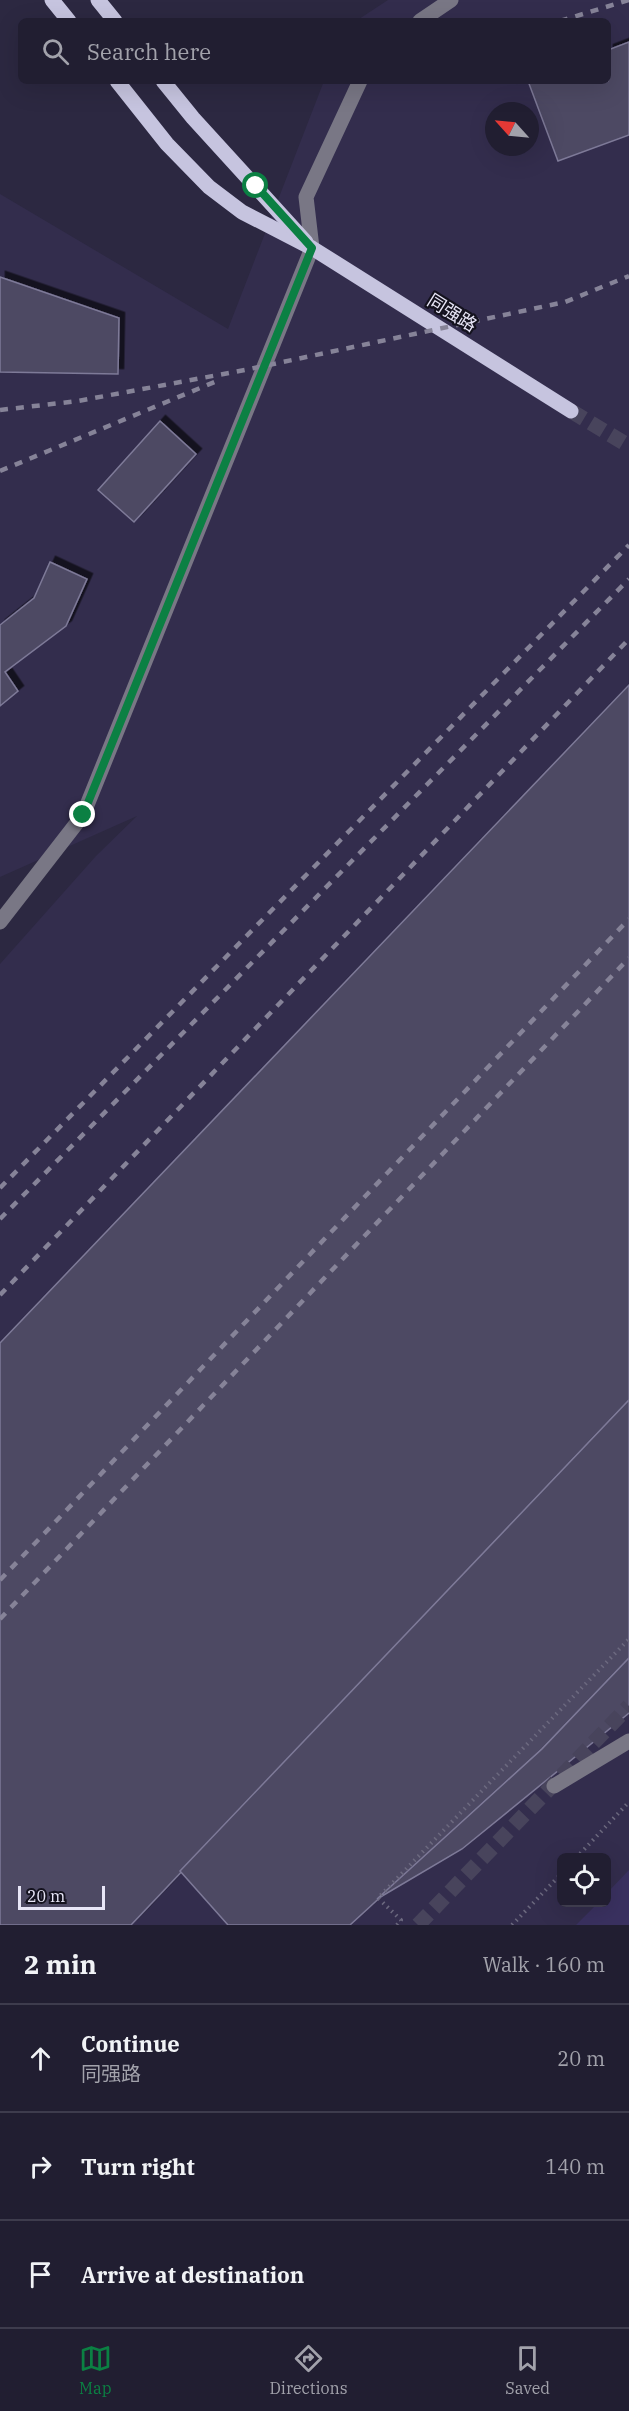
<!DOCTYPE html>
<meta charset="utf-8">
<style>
:root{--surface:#211e31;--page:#292739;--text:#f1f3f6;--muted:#a2a2ab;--line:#3e3c4d;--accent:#0b8043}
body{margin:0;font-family:"IBM Plex Serif","Noto Sans SC",serif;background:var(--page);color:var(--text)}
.controls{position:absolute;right:18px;bottom:18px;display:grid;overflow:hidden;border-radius:9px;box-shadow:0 6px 24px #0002}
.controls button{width:54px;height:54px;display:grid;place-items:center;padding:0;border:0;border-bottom:2px solid var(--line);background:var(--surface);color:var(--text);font:30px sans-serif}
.compass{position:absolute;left:485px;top:102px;width:54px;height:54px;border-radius:50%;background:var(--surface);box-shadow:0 6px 24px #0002;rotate:297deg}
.scale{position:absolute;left:18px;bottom:15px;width:87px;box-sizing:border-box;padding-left:6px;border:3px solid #e8e6f7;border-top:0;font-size:16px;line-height:21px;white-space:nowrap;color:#e8e6f7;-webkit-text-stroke:4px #14121e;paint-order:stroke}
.stop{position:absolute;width:18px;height:18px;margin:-14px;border:4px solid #0b8043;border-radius:50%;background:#fff}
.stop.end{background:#0b8043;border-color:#fff;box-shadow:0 2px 6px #0008}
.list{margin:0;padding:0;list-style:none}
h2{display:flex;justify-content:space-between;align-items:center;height:78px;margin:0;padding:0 24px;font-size:26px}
h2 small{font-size:20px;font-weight:400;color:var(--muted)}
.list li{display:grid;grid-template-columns:39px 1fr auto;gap:18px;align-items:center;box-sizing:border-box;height:108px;padding:0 24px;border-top:2px solid var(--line)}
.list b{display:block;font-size:22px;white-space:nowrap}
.list p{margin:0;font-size:20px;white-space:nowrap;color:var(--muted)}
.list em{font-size:20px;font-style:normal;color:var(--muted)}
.icon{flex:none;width:33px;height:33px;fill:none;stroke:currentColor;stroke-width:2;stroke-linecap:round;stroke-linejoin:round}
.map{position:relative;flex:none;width:629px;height:1925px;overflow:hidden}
.search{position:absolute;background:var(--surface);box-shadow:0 6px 24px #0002;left:18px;right:18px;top:18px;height:66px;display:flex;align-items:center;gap:15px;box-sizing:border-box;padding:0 21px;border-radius:9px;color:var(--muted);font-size:22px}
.sheet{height:402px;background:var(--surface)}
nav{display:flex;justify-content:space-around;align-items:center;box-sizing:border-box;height:84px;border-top:2px solid var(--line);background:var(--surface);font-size:16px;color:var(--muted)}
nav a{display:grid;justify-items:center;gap:3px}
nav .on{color:var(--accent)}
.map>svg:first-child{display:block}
.built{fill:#332d4d;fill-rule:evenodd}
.green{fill:#3a3160}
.building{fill:#4d4964;stroke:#7e7a98;stroke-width:1.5;filter:url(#shadow)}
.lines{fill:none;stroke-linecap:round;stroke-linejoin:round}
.minor-tunnel{stroke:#48445c;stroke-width:15;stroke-dasharray:15 8;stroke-linecap:butt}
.major-tunnel{stroke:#48445c;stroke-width:15;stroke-dasharray:15 8;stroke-linecap:butt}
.path{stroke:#6c697f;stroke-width:4;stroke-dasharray:1.5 4.5;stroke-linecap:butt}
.minor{stroke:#797785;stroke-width:15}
.major{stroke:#c6c4df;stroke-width:15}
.rail{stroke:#868398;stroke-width:4.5;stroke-dasharray:8 8;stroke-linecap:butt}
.route{stroke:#0b8043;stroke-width:8}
.labels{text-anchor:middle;stroke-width:4.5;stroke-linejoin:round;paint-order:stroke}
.street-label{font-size:18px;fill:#e8e6f7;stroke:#14121e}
</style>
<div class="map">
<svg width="629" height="1925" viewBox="0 0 629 1925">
<defs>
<filter id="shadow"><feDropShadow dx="5.5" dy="-5.5" stdDeviation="0" flood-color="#0009"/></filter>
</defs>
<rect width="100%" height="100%" fill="#2c2841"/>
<path class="built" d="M388,0H629V1925H0V964L96,856L137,816L0,877V194L228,329L324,81H608V21H356ZM494,111H530V147H494ZM562,1858H606V1902H562Z"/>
<path class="green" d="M629,1870V1925H576L598,1903L606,1902L607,1893Z"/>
<g class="building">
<path d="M629,42V135L558,161L528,81H608V50Z"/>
<path d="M0,277L119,318L118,374L0,372Z"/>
<path d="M160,421L196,454L134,522L98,490Z"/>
<path d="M50,562L87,579L66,626L5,672L18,691L0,706V625L34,598Z"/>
<path d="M629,685V1400L131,1925H0V1343Z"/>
<path d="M629,1400V1658L542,1749L350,1925H228L180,1871Z"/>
<path d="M629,1658V1713L462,1849L377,1899L542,1749Z"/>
</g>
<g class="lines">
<path class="minor-tunnel" d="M418,1925L629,1706"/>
<path class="major-tunnel" d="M571,411L629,446"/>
<g class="path">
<path d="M576,1858L629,1802"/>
<path d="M397,1925L401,1920L378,1898L629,1639"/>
<path d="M512,1925L562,1873"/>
</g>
<g class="minor">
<path d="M420,21L451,0"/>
<path d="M0,922L83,815L312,248L306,197L360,81"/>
<path d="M554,1786L629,1741"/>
</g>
<g class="major">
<path d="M52,0L69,21"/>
<path d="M98,0L115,21"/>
<path d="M117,81L167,144L209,187L242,212L312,248L571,411"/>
<path d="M163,81L193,118L306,242"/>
</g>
<g class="rail">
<path d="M560,21L629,0"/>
<path d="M0,410L78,401L245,370L565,302L629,276"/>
<path d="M0,471L217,381"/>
<path d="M0,1188L629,545"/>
<path d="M0,1219L629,579"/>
<path d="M0,1295L629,639"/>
<path d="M0,1580L629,919"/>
<path d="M0,1619L629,958"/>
</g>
</g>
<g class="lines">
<path class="route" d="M83,815L312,248L256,186"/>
</g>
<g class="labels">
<g class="street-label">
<text transform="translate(452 313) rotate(32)" y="6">同强路</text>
</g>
</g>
</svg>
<div class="controls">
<button><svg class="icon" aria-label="locate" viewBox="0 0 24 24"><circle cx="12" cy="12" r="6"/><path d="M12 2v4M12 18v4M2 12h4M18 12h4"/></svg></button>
</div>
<svg class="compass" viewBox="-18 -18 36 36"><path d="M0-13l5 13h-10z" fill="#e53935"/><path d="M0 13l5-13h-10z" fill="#a2a2ab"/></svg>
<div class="scale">20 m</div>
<div class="stop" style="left:256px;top:186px"></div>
<div class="stop end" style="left:83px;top:815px"></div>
<div class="search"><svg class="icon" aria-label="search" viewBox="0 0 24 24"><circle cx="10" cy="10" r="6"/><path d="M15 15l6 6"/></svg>Search here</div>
</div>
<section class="sheet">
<h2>2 min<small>Walk · 160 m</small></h2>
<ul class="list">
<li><svg class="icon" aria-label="ahead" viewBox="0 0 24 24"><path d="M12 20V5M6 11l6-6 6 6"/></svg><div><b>Continue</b><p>同强路</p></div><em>20 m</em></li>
<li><svg class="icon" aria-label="right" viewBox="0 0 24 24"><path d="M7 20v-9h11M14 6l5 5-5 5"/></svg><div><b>Turn right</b></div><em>140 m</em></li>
<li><svg class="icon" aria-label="arrive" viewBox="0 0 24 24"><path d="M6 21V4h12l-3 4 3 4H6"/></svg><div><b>Arrive at destination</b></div></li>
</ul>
</section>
<nav>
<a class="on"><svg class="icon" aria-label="map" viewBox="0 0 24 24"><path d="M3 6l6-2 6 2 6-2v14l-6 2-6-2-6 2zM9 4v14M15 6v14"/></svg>Map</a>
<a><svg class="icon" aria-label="directions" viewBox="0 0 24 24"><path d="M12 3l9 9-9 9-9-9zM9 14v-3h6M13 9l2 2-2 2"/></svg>Directions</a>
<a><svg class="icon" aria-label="saved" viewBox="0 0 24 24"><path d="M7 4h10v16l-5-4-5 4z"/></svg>Saved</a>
</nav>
